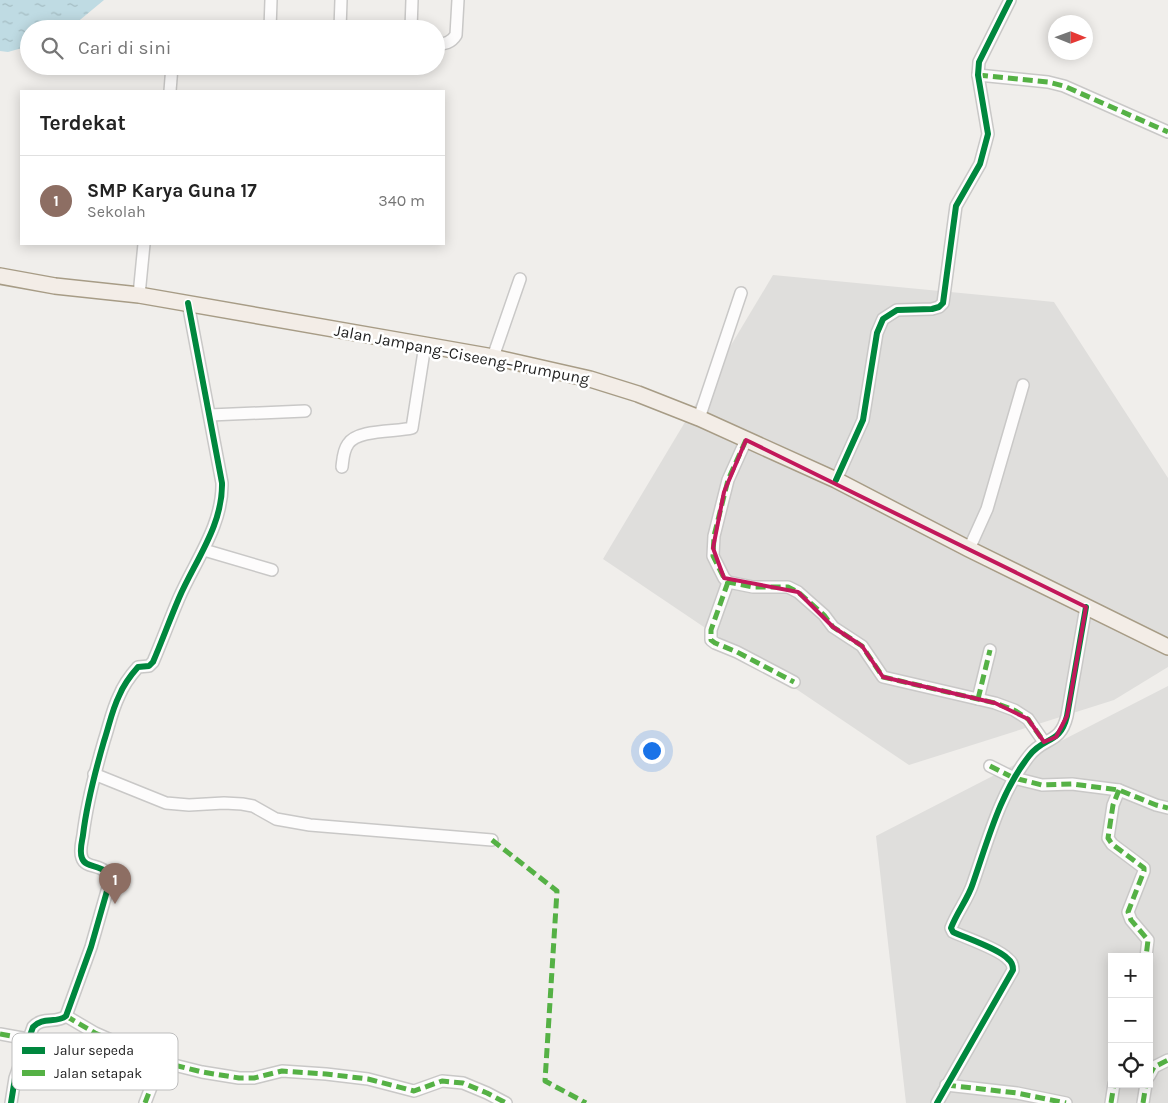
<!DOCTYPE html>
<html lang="id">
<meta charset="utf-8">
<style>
:root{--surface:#fff;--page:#f6f6f6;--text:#222;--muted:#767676;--line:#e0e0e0;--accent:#6a6968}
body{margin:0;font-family:Karla,sans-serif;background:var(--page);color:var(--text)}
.controls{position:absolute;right:15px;bottom:15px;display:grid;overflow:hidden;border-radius:0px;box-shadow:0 2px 12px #0003}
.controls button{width:45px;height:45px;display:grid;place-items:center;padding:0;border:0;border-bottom:1px solid var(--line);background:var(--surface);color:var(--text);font:25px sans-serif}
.compass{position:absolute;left:1048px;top:15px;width:45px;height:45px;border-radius:50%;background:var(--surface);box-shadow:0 2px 12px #0003;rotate:91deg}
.you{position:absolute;left:651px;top:750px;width:18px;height:18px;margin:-12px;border:4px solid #fff;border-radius:50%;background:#1a73e8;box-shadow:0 0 0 8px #1a73e833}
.badge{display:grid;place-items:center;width:32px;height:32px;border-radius:50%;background:var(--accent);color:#fff;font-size:16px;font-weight:700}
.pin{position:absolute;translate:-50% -41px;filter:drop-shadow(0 1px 2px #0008)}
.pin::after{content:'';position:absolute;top:26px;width:18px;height:15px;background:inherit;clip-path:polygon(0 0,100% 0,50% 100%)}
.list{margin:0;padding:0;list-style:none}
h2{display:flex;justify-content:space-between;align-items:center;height:65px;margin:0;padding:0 20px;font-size:21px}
h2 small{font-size:16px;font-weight:400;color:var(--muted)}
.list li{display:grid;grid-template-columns:32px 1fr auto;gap:15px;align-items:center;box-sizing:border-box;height:90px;padding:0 20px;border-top:1px solid var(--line)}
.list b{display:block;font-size:19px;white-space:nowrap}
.list p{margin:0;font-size:16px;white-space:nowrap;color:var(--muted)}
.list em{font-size:16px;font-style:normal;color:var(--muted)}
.icon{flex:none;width:28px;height:28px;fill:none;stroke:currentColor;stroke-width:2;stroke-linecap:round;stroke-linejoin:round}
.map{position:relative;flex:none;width:1168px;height:1103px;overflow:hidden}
.search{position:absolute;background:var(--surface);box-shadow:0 2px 12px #0003;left:20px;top:20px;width:425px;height:55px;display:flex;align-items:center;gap:12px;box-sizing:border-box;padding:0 18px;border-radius:28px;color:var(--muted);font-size:19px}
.panel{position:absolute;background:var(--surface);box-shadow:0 2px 12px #0003;left:20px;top:90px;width:425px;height:155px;border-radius:0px}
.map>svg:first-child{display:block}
.residential{fill:#dfdedc;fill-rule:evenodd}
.water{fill:url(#water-ripples)}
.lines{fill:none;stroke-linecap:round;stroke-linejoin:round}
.minor-casing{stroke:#c9c8c7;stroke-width:14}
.major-casing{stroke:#a79c86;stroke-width:18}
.minor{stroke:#fdfcfc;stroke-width:11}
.major{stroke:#f3ede7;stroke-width:15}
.quiet{stroke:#55b145;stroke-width:5;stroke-dasharray:10 5;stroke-linecap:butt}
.cycleway-casing{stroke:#fff;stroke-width:9}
.cycleway{stroke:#00873e;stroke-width:6}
.marked{fill:none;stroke:#c2185b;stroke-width:4;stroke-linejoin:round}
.labels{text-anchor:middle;stroke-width:5;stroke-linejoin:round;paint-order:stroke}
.street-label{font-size:16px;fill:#222;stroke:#fff}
.key{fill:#fff;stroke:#bdbdbd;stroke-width:1}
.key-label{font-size:14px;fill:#222}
</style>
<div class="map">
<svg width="1168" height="1103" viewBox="0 0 1168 1103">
<defs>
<pattern id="water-ripples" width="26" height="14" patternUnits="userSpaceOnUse" patternTransform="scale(1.25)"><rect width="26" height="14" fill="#bfdbe3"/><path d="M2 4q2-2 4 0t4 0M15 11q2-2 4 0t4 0" fill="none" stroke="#a4bcc2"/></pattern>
</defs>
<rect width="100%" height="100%" fill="#f0eeeb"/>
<g class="residential">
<path d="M773,275L1054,302L1168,478V667L1114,700L909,765L603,559Z"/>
<path d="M1168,686V1103H906L876,836ZM1112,957H1149V1084H1112Z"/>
</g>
<path class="water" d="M0,0H104L69,29H29V46L8,52L0,51Z"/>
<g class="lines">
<g class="minor-casing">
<g id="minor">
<path d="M270,29L271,0"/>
<path d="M340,29L341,0"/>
<path d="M411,29L412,0"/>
<path d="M436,44C445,44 451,43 456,35L458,0"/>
<path d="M978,75L1048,82L1064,86L1168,132"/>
<path d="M170,91L172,66"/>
<path d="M139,295L144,244"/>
<path d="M493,357L520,279"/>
<path d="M210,415L305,411"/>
<path d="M699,418L741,293"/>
<path d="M746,440L728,480L714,536L713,556L724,578L728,582L753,587H788L798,592L824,615L833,627L862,646L883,677L995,703L1014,710L1028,719L1044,742"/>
<path d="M342,467C343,459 343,451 348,444C357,429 396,432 412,428L425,345"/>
<path d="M836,480L863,420L877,333L883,319L897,310L932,309L939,307L943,303L956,206L980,164L988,134L978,75L979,62L1010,0"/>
<path d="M969,549L987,509L1023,385"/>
<path d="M204,550L272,570"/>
<path d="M728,582L711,630V640L715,643L737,652L794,682"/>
<path d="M978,699L990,650"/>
<path d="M990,766L1014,778L1042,785L1072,784L1119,790L1156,805L1168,808"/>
<path d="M94,774L166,803L189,805L224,803L242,804L253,806L276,819L310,825L492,840"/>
<path d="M1119,790L1113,805L1108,838L1112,844L1144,868V871L1128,912L1131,920L1148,940L1146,957"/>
<path d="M66,1016L95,1033L158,1061L202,1072L239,1078H254L282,1071L326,1074L368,1079L414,1091L442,1081L463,1083L487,1093L506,1103"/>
<path d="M0,1034L28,1039"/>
<path d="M1149,1076L1154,1067L1168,1060"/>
<path d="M946,1085L1017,1093L1066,1103"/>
<path d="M11,1103L15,1078L33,1027C43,1016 56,1024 66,1016L91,947L109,884C110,861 86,871 82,858C79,851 82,842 83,835C87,802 95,772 104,741C109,726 112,710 119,696C123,686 130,676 138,667L149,666L153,662C162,641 170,619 179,598C195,561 223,525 222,483L188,303"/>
<path d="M145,1103L161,1061"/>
<path d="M937,1103L1013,970C1013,965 1012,962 1008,959C999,949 966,938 953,932L951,928C957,912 968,899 973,883C988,840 1000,793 1029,756C1044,736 1060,745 1067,716L1086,607"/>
<path d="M1111,1103L1114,1084"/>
<path d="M1143,1103L1146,1084"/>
</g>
</g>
<g class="major-casing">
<path id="major" d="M0,276L55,286L139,295L425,345L493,357L590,379L638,394L699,418L836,480L969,549L1168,647"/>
</g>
<use href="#minor" class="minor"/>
<use href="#major" class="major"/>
<g class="quiet">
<path d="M978,75L1048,82L1064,86L1168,132"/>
<path d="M746,440L728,480L714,536L713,556L724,578L728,582L753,587H788L798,592L824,615L833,627L862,646L883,677L995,703L1014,710L1028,719L1044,742"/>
<path d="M728,582L711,630V640L715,643L737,652L794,682"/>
<path d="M978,699L990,650"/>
<path d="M990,766L1014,778L1042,785L1072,784L1119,790L1156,805L1168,808"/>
<path d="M1119,790L1113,805L1108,838L1112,844L1144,868V871L1128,912L1131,920L1148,940L1146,957"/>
<path d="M492,840L557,891L545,1081L586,1103"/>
<path d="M66,1016L95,1033L158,1061L202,1072L239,1078H254L282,1071L326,1074L368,1079L414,1091L442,1081L463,1083L487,1093L506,1103"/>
<path d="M0,1034L28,1039"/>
<path d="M1149,1076L1154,1067L1168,1060"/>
<path d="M946,1085L1017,1093L1066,1103"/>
<path d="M145,1103L161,1061"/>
<path d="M1111,1103L1114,1084"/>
<path d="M1143,1103L1146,1084"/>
</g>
<g class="cycleway-casing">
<g id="cycleway">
<path d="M836,480L863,420L877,333L883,319L897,310L932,309L939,307L943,303L956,206L980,164L988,134L978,75L979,62L1010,0"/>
<path d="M11,1103L15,1078L33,1027C43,1016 56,1024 66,1016L91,947L109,884C110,861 86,871 82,858C79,851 82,842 83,835C87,802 95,772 104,741C109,726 112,710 119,696C123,686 130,676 138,667L149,666L153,662C162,641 170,619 179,598C195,561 223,525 222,483L188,303"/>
<path d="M937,1103L1013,970C1013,965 1012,962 1008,959C999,949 966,938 953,932L951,928C957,912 968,899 973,883C988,840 1000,793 1029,756C1044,736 1060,745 1067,716L1086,607"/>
</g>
</g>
<use href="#cycleway" class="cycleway"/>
</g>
<path class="marked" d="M746,440L1086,607L1067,716L1056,737L1044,742L1028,719L995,703L883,677L862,646L833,627L798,592L724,578L713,548L724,492Z"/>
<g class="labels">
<g class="street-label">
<text transform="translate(462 354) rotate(11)" y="6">Jalan Jampang–Ciseeng–Prumpung</text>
</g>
</g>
<rect x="12" y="1033" width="166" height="57" rx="8" class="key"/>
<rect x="22" y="1047" width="23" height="7" fill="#00873e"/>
<rect x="22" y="1070" width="23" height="6" fill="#55b145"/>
<g class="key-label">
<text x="54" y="1055">Jalur sepeda</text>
<text x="54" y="1078">Jalan setapak</text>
</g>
</svg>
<div class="controls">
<button>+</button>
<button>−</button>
<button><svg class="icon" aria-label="locate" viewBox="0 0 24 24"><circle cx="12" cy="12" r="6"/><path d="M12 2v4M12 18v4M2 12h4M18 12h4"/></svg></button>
</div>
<svg class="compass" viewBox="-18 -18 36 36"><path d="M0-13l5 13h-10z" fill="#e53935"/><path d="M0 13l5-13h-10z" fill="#767676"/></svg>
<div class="you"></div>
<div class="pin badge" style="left:115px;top:904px;background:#8d6e63">1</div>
<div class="search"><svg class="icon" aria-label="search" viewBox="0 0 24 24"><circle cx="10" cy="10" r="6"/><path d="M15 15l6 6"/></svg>Cari di sini</div>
<section class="panel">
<h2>Terdekat<small></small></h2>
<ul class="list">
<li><span class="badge" style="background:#8d6e63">1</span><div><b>SMP Karya Guna 17</b><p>Sekolah</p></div><em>340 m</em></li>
</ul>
</section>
</div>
